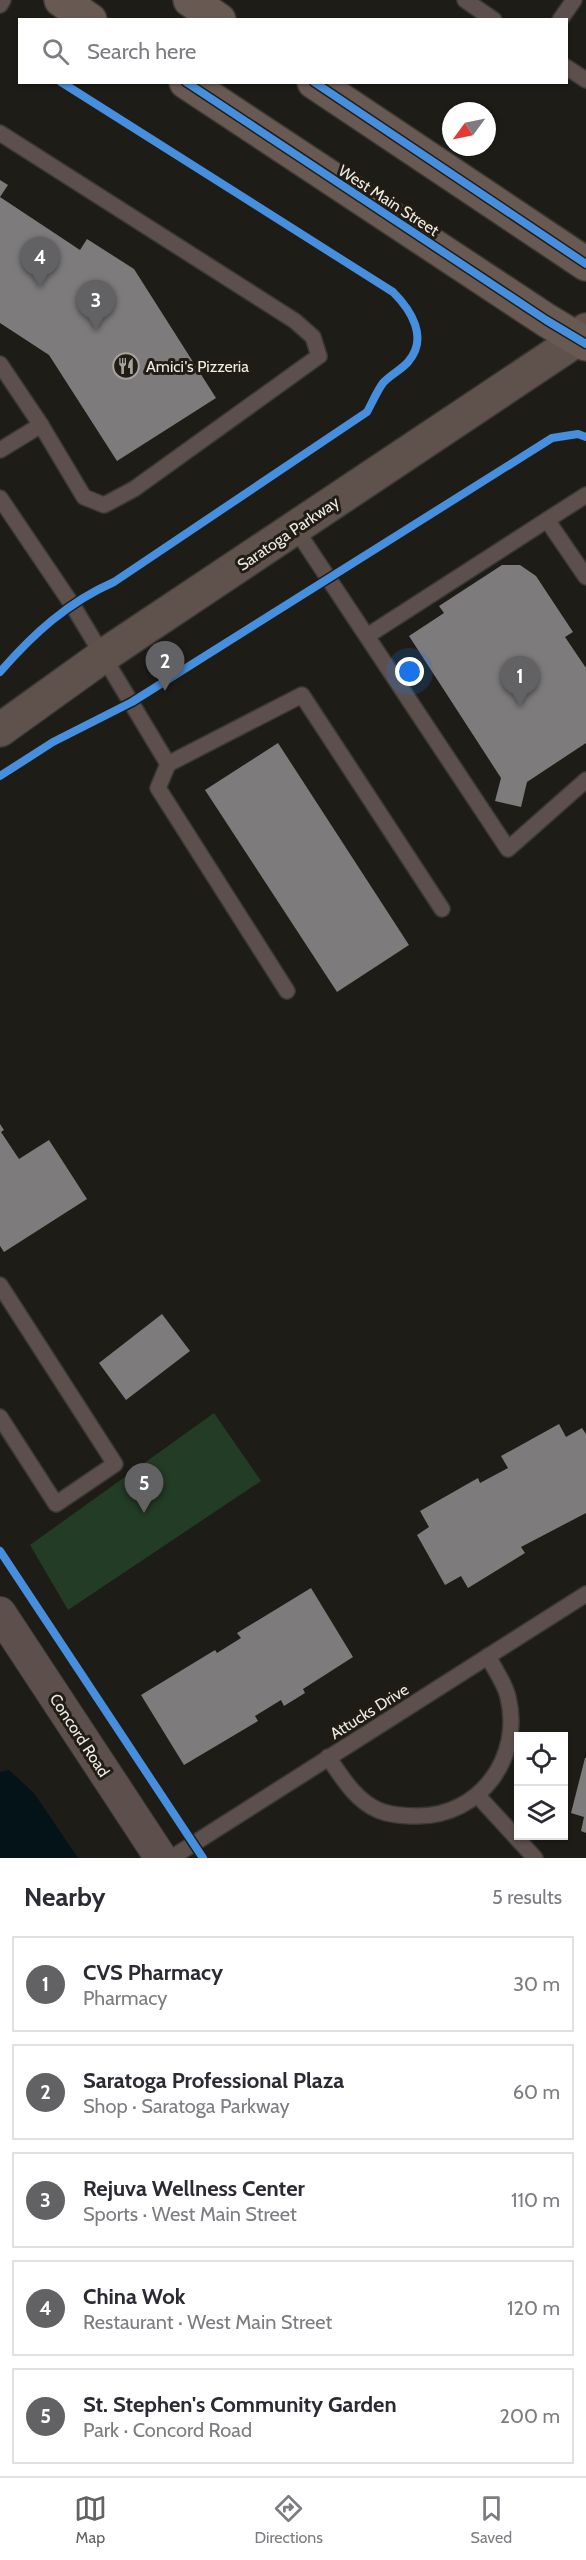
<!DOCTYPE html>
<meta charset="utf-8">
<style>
:root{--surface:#fff;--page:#f7f7f7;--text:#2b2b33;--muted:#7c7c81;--line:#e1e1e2;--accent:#626163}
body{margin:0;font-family:Cabin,sans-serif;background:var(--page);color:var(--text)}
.controls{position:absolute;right:18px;bottom:18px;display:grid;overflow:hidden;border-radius:0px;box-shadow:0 2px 4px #0004}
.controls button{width:54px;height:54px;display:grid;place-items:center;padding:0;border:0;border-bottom:2px solid var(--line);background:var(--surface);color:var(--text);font:30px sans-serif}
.compass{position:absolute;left:442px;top:102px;width:54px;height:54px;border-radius:50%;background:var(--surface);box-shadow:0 2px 4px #0004;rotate:237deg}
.you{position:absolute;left:410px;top:672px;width:21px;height:21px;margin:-15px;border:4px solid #fff;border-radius:50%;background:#1a73e8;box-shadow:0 0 0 9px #1a73e833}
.badge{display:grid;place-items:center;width:39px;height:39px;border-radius:50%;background:var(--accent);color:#fff;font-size:20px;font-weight:700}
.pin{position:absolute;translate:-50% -50px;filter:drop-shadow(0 2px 3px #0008)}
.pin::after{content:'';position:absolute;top:32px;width:21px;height:18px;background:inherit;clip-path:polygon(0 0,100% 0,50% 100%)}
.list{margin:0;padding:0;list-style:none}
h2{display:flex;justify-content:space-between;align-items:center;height:78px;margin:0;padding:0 24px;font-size:26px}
h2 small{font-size:20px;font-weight:400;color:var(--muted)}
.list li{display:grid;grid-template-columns:39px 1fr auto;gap:18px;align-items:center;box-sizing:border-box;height:96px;margin:0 12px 12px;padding:0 12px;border:2px solid var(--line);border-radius:0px}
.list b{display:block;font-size:22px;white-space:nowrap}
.list p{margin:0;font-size:20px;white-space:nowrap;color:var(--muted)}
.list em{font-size:20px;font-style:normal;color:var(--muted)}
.icon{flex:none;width:33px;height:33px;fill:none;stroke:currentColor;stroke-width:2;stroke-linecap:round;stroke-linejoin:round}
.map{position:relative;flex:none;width:586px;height:1858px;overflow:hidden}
.search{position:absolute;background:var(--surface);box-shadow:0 2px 4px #0004;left:18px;right:18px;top:18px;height:66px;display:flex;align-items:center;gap:15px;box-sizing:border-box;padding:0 21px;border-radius:0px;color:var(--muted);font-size:22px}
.sheet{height:618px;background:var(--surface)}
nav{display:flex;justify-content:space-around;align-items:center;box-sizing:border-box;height:84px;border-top:2px solid var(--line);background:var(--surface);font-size:16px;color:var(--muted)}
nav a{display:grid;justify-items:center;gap:3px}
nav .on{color:var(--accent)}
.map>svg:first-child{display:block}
.green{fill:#233c26}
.water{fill:#031317}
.building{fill:#7d7b7b}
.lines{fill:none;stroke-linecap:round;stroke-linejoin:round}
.lane-casing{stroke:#3a3835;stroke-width:18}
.street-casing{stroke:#3a3835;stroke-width:34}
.secondary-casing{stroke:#3a3835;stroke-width:36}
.primary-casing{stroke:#3a3835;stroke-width:36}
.lane{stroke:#5d504c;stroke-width:15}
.street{stroke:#5d504c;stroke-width:32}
.secondary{stroke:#5f524d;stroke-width:33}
.primary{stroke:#695953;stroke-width:33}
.cycleway-casing{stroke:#211d14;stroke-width:11}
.cycleway{stroke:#468fdf;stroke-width:8}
.labels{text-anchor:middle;stroke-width:6;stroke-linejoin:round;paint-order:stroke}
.street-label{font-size:16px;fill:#eeebe5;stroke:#211d14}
.poi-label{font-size:16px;fill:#eeebe5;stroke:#211d14;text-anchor:start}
</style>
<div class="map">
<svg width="586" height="1858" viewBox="0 0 586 1858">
<rect width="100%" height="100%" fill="#1e1c17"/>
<path class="green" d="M214,1413L261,1481L68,1610L30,1545Z"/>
<path class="water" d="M9,1770L34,1793L78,1858H0V1772Z"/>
<g class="building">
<path d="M0,180L8,185L0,197L80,250L87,239L134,269L216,398L117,461L49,355L0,323Z"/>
<path d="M502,565H520L536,576L573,632L565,637L586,668V743L527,782L521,807L495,801L501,778L409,636L444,613L439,606Z"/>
<path d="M278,743L409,945L337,992L205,790Z"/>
<path d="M0,1124L4,1130L1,1132L19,1159L49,1140L87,1199L4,1252L0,1246Z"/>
<path d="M162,1314L190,1351L126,1400L99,1363Z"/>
<path d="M559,1424L566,1437L582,1428L586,1434V1513L521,1547L525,1553L468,1588L461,1576L445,1585L417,1535L429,1527L420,1511L478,1478L480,1483L508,1468L501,1456Z"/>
<path d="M311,1588L353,1657L303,1689L305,1693L284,1706L281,1700L255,1716L258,1721L184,1765L141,1695L215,1650L217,1653L241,1638L237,1633Z"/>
<path d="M585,1758H586V1833L581,1831L584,1817L571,1813Z"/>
</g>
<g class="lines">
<g class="lane-casing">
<g id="lane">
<path d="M465,0L494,20"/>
<path d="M0,5L3,0"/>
<path d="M560,20L574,0"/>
<path d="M566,67L586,80"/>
<path d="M0,133L295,321L313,337L319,356L134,489L104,505L84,497L41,425L0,450"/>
<path d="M0,364L41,425"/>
<path d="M586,495L547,520L586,577"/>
<path d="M0,498L73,606L168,764L302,695L442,909"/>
<path d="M295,528L508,849L586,780"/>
<path d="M367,636L547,520"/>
<path d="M168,764L158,788L287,991"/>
<path d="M0,1285L115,1464L56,1504L0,1417"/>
<path d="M328,1757C342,1777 355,1800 378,1810C389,1815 405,1816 418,1816C480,1816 523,1757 508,1697C505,1683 494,1669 488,1656"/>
<path d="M478,1796L535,1858"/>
<path d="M171,1858L586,1594"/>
</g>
</g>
<g class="street-casing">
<path id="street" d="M0,1613L161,1858"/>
</g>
<g class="secondary-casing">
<path id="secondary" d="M0,730L103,656L578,339L586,330"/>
</g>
<g class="primary-casing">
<g id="primary">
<path d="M61,0L90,20"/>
<path d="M190,0L219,20"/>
<path d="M186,82L546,320L586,344"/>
<path d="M314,82L586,264"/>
</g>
</g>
<use href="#lane" class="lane"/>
<use href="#street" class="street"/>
<use href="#secondary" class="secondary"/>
<use href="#primary" class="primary"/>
<g class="cycleway-casing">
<g id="cycleway">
<path d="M186,82L546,320L586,344"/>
<path d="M314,82L586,264"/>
<path d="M0,672C33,634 68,602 114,582L367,412C372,403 377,391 383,383C390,375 401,370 408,362C429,338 411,310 393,292L61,82"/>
<path d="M0,776L53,742L132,702L552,438L578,434L586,437"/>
<path d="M0,1551L203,1858"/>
</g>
</g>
<use href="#cycleway" class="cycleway"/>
</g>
<defs>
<g id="restaurant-ring" transform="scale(1.35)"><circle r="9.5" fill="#211d14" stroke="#a5a39d" stroke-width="1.5"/><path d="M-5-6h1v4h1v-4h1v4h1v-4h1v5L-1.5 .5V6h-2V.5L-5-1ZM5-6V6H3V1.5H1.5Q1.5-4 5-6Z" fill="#a5a39d"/></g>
</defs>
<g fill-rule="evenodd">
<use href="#restaurant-ring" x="126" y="366"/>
</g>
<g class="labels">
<g class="street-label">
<text transform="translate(389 200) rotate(33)" y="6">West Main Street</text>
<text transform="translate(288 533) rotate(-34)" y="6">Saratoga Parkway</text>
<text transform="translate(369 1711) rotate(-32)" y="6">Attucks Drive</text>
<text transform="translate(80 1735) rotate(57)" y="6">Concord Road</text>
</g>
<g class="poi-label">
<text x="146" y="372">Amici's Pizzeria</text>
</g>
</g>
</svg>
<div class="controls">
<button><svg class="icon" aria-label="locate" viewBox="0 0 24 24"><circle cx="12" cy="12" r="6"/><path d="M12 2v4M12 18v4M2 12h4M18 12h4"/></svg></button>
<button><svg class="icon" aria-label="layers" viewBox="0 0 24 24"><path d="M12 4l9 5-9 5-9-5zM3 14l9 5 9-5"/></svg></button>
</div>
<svg class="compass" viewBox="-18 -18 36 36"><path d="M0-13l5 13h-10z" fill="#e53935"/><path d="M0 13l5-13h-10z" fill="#7c7c81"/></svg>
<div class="you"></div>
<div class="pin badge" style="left:520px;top:706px">1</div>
<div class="pin badge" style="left:165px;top:691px">2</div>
<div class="pin badge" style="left:96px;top:330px">3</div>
<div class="pin badge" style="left:40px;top:287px">4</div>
<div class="pin badge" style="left:144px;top:1513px">5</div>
<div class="search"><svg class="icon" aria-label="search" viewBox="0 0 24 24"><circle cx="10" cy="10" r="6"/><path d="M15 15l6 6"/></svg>Search here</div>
</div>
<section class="sheet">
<h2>Nearby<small>5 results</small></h2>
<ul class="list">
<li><span class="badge">1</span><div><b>CVS Pharmacy</b><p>Pharmacy</p></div><em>30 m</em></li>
<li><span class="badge">2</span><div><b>Saratoga Professional Plaza</b><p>Shop · Saratoga Parkway</p></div><em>60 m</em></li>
<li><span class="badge">3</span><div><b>Rejuva Wellness Center</b><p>Sports · West Main Street</p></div><em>110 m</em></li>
<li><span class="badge">4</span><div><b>China Wok</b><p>Restaurant · West Main Street</p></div><em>120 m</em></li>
<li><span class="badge">5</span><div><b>St. Stephen's Community Garden</b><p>Park · Concord Road</p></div><em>200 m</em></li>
</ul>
</section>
<nav>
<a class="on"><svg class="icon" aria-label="map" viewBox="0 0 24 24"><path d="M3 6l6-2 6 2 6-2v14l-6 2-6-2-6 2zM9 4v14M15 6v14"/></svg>Map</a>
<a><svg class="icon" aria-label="directions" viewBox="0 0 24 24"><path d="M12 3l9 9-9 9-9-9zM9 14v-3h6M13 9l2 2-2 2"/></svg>Directions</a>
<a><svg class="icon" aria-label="saved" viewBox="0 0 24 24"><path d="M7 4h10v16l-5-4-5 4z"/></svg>Saved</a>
</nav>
